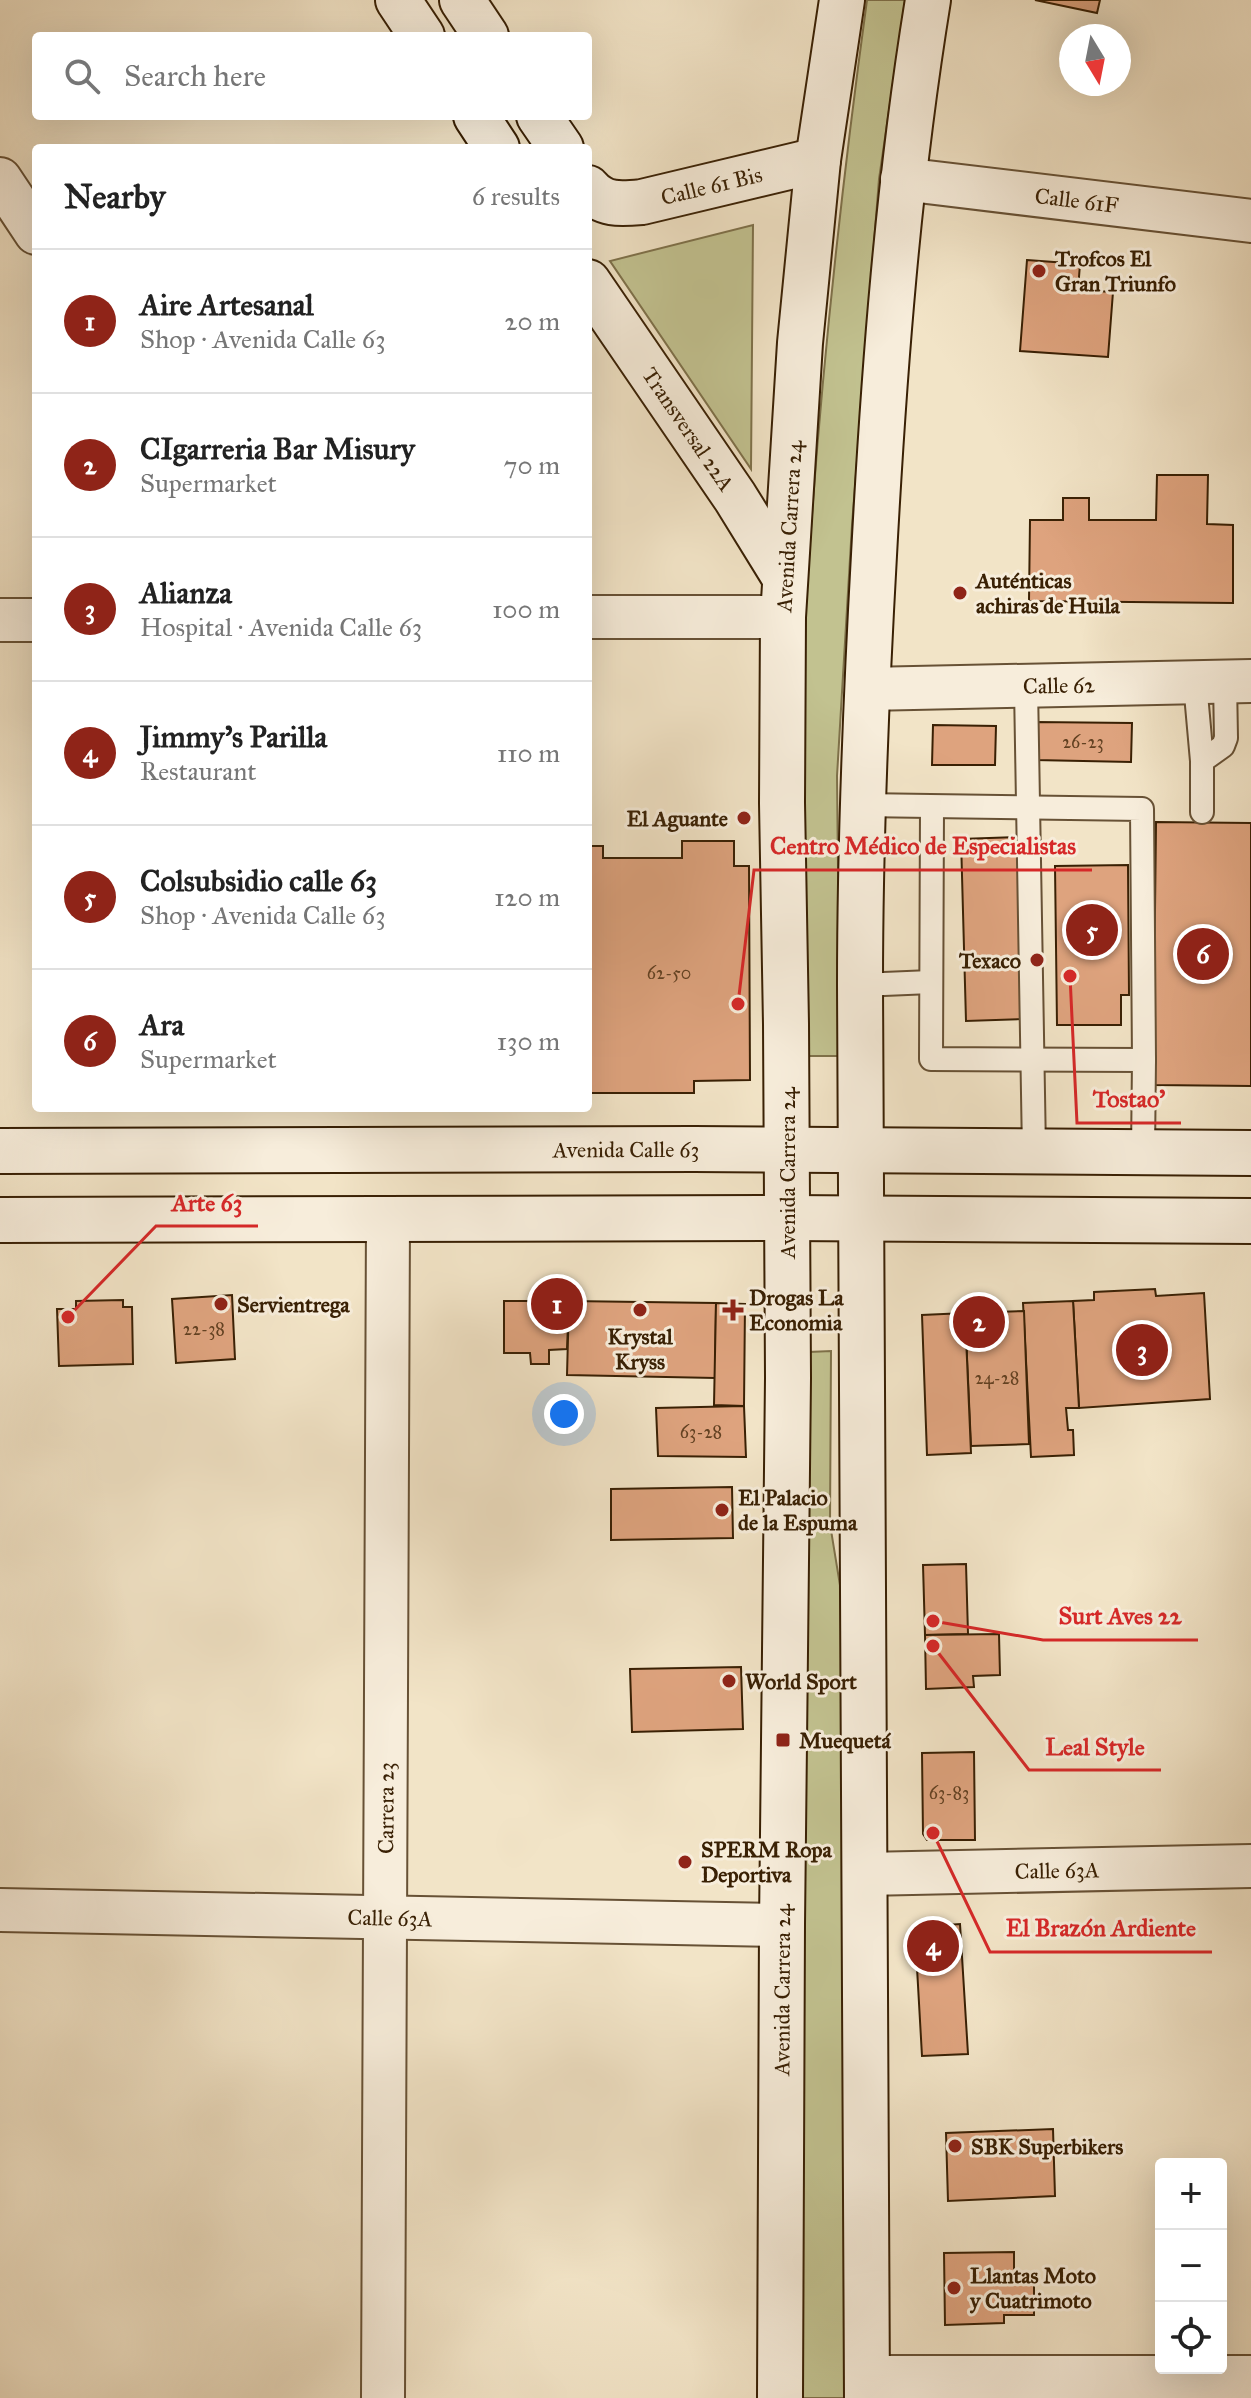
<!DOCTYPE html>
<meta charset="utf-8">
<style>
:root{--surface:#fff;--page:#f2f2f2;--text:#222;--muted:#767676;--line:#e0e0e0;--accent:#8f2418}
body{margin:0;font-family:"IM FELL Great Primer",serif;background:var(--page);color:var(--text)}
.controls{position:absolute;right:24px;bottom:24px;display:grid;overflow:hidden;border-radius:8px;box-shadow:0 8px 32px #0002}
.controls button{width:72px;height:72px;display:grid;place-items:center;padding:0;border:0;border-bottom:2px solid var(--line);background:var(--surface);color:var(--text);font:40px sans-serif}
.compass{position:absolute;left:1059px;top:24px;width:72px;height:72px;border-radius:50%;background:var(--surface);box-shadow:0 8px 32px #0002;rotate:170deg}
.you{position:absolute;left:564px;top:1414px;width:28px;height:28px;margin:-20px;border:6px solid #fff;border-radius:50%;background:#1a73e8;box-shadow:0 0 0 12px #1a73e833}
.badge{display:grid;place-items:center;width:52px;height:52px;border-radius:50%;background:var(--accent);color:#fff;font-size:26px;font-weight:700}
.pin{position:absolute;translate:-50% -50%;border:4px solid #fff;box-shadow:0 2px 8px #0006}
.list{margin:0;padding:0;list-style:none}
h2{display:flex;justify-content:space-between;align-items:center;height:104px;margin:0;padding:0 32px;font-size:34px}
h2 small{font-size:26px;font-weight:400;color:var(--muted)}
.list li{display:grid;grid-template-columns:52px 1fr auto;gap:24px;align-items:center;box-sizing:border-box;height:144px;padding:0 32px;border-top:2px solid var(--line)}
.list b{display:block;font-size:30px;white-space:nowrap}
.list p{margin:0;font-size:26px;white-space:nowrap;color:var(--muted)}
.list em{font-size:26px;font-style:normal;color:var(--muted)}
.icon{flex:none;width:44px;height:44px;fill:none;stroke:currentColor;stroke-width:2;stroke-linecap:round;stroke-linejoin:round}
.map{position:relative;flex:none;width:1251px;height:2398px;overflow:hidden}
.search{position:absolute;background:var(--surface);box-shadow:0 8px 32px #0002;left:32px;top:32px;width:560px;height:88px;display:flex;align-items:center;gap:20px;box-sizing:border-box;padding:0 28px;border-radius:8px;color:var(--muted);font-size:30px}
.panel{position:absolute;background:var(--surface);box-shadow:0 8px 32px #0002;left:32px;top:144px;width:560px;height:968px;border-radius:8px}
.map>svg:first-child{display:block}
.green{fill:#c2c290;stroke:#7e714a;stroke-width:2}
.building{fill:#dea37e;stroke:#392004;stroke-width:2}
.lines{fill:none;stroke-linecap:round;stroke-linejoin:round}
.lane-casing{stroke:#675135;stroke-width:26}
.street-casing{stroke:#675135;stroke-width:46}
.secondary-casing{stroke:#392004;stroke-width:48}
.lane{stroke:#f7eddb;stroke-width:22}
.street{stroke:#f7eddb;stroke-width:42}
.secondary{stroke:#f7eddb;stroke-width:44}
.poi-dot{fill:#8f2418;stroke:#f7eddb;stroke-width:3}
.labels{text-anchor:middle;stroke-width:6;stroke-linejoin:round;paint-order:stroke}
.number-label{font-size:18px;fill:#624122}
.street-label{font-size:22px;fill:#392004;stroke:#f7eddb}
.poi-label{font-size:22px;font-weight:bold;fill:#392004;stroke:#f7eddb;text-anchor:start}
.leader{fill:none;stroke:#d62828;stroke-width:3}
.callout-dot{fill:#d62828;stroke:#f7eddb;stroke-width:3}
.callout-label{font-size:24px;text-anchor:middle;font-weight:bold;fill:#d62828;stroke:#f7eddb;stroke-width:6;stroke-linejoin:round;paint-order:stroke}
</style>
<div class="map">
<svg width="1251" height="2398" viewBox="0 0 1251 2398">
<rect width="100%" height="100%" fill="#f2e4c7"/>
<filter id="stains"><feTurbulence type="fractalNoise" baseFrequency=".0025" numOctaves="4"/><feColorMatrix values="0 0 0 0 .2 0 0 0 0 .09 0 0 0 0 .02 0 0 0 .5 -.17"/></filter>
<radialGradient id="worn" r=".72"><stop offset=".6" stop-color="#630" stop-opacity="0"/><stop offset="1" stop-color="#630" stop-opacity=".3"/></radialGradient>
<g class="green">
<path d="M867,0H905L879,179L852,525L837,776L840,1056H799C799,964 795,870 798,778C806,519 832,256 867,0Z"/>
<path d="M753,225L751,469L610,261Z"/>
<path d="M831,1351L830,1524L846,1622L847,2398H803L802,1980L809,1352Z"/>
</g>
<g class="building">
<path d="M1035,0H1100L1097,13Z"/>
<path d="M1027,260L1080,264L1078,290L1113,292L1108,357L1020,351Z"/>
<path d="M1157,475H1208L1207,524L1233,525V603L1029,601L1030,520H1063V498H1089V520H1156Z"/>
<path d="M1035,722L1132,723L1131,762L1035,760Z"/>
<path d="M933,725L996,726L995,765H932Z"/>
<path d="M1156,822L1251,823V1086L1153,1085Z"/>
<path d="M1019,837L1024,1019L966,1021L961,839Z"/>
<path d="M682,841H734V866H749L750,1080L694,1081V1093H588V846H603V858H682Z"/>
<path d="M1128,865L1129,995H1121V1025H1057L1055,866Z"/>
<path d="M1155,1289L1156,1296L1204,1293L1210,1399L1079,1408L1073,1301L1094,1300V1292Z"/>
<path d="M232,1295L235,1359L176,1363L172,1299Z"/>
<path d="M123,1300V1307H132L133,1364L59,1366L57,1309H76V1301Z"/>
<path d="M504,1301H569L567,1349L549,1350V1364H531L530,1353H504Z"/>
<path d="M569,1301L716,1303L715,1378L567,1375Z"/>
<path d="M1073,1301L1079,1408H1066L1068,1430H1073L1074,1455L1031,1457L1023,1303Z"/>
<path d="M716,1303L745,1304L744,1406L714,1405Z"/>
<path d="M1024,1311L1029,1444L971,1446L965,1313Z"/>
<path d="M965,1313L971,1453L927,1455L922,1315Z"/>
<path d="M744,1406L746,1457L658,1456L656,1408Z"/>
<path d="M732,1487L733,1538L611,1540V1489Z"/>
<path d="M966,1564L968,1634L925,1635L923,1565Z"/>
<path d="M999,1634L1000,1675L973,1676L974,1687L926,1689L925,1635Z"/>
<path d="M741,1667L743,1729L632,1732L630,1669Z"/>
<path d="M974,1752L975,1840H927L923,1834L922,1753Z"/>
<path d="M960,1924L968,2054L922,2056L916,1950L932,1926Z"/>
<path d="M1053,2129L1055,2196L948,2201L946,2133Z"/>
<path d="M1014,2252V2284L1034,2283V2315H1004V2323L945,2325L944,2253Z"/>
</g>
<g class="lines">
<g class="lane-casing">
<g id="lane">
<path d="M1195,683L1202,761V812"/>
<path d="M1026,687L1034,1151"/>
<path d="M1202,761L1223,746L1226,738L1225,682"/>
<path d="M861,805L1142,809L1144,1060"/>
<path d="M932,808L931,1059L1144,1060L1143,1152"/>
<path d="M860,985L931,982"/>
</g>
</g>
<g class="street-casing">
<g id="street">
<path d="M0,179L36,233"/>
<path id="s1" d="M902,179L1251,221"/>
<path d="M588,617H783"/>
<path d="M0,620H36"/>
<path id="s2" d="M867,689L1251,681"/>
<path id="s3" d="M865,1874L1251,1866"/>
<path id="s4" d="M0,1910L782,1925"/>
<path d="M867,2377H1251"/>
<path id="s5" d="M383,2398L388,1220"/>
</g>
</g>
<g class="secondary-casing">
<g id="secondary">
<path d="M398,0L422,36"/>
<path d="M462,0L486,36"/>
<path d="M476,116L497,148"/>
<path d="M539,116L561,148"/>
<path id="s6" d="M588,188C603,206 621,204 642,202L818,160"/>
<path id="s7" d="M588,282L735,497L785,578"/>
<path id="s8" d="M0,1151L694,1149L1251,1153"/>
<path d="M0,1220L788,1218L1251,1221"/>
<path id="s9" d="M780,2398L782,1925L788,1378L786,1024L782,803L783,617L800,343L818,160L842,0"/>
<path d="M867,2398L860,985C860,841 866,698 874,555C884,369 898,184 928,0"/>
</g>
</g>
<use href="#lane" class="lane"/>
<use href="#street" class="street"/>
<use href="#secondary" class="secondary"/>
</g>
<g class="poi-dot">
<circle cx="1039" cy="271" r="8"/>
<circle cx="960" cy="593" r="8"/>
<circle cx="744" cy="818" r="8"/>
<circle cx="1037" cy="960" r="8"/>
<circle cx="221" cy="1304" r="8"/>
<circle cx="640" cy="1310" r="8"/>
<path d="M729 1298h8v8h8v8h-8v8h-8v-8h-8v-8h8z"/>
<circle cx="722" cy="1510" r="8"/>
<circle cx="729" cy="1681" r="8"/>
<rect x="775" y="1732" width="16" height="16" rx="4"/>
<circle cx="685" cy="1862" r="8"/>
<circle cx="955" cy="2146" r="8"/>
<circle cx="954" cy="2288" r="8"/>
</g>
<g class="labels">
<g class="number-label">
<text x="1083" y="748">26-23</text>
<text x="669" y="979">62-50</text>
<text x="204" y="1335">22-38</text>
<text x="997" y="1384">24-28</text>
<text x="701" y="1438">63-28</text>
<text x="949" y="1799">63-83</text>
</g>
<g class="street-label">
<text dy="8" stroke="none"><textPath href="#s6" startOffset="130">Calle 61 Bis</textPath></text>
<text dy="8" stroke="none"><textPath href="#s1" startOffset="176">Calle 61F</textPath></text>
<text dy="8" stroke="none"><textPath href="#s7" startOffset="178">Transversal 22A</textPath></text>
<text dy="8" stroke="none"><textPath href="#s9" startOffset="1872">Avenida Carrera 24</textPath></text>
<text dy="8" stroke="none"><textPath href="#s2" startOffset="192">Calle 62</textPath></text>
<text dy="8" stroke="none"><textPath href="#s8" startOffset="626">Avenida Calle 63</textPath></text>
<text transform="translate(787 1173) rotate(-90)" y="8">Avenida Carrera 24</text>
<text dy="8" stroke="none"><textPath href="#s5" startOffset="590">Carrera 23</textPath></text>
<text dy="8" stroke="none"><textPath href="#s3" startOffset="192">Calle 63A</textPath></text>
<text dy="8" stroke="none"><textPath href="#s4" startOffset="390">Calle 63A</textPath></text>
<text dy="8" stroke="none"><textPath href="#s9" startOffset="408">Avenida Carrera 24</textPath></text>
</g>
<g class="poi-label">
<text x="1055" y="266">Trofcos El<tspan x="1055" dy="25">Gran Triunfo</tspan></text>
<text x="976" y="588">Auténticas<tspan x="976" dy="25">achiras de Huila</tspan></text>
<text x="728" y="826" text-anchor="end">El Aguante</text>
<text x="1021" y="968" text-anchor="end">Texaco</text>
<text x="749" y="1305">Drogas La<tspan x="749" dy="25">Economia</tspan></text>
<text x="237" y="1312">Servientrega</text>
<text x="640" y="1344" text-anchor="middle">Krystal<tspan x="640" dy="25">Kryss</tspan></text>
<text x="738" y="1505">El Palacio<tspan x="738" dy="25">de la Espuma</tspan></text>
<text x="745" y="1689">World Sport</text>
<text x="799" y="1748">Muequetá</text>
<text x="701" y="1857">SPERM Ropa<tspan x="701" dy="25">Deportiva</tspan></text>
<text x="971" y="2154">SBK Superbikers</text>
<text x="970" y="2283">Llantas Moto<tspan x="970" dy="25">y Cuatrimoto</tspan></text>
</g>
</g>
<path class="leader" d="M738 1004L754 870H1092M1070 976L1077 1123H1181M68 1317L156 1226H258M933 1621L1043 1640H1198M933 1646L1029 1770H1161M933 1833L990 1952H1212"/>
<g class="callout-dot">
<circle cx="738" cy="1004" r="8"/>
<circle cx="1070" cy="976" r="8"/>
<circle cx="68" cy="1317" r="8"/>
<circle cx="933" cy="1621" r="8"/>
<circle cx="933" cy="1646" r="8"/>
<circle cx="933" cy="1833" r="8"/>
</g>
<g class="callout-label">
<text x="923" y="854">Centro Médico de Especialistas</text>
<text x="1129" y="1107">Tostao’</text>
<text x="207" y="1211">Arte 63</text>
<text x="1120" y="1624">Surt Aves 22</text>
<text x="1095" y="1755">Leal Style</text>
<text x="1101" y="1936">El Brazón Ardiente</text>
</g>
<rect width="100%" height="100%" filter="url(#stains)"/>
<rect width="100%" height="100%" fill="url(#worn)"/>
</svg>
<div class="controls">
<button>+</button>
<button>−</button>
<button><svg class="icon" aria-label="locate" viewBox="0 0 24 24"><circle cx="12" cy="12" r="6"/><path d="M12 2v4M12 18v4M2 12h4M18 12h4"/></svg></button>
</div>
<svg class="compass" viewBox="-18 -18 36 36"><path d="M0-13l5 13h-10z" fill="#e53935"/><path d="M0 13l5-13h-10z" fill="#767676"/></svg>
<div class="you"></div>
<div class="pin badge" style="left:557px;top:1304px">1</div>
<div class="pin badge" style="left:979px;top:1322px">2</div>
<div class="pin badge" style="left:1142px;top:1350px">3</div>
<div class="pin badge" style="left:933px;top:1946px">4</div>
<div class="pin badge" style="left:1092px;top:930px">5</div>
<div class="pin badge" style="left:1203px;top:954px">6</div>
<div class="search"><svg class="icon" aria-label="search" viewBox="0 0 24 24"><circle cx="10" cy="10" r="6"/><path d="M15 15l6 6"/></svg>Search here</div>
<section class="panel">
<h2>Nearby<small>6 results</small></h2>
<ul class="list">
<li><span class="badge">1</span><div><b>Aire Artesanal</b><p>Shop · Avenida Calle 63</p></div><em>20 m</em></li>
<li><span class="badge">2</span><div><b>CIgarreria Bar Misury</b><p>Supermarket</p></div><em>70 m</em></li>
<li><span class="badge">3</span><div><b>Alianza</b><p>Hospital · Avenida Calle 63</p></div><em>100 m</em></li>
<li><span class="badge">4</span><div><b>Jimmy's Parilla</b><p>Restaurant</p></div><em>110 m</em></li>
<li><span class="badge">5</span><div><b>Colsubsidio calle 63</b><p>Shop · Avenida Calle 63</p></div><em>120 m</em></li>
<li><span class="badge">6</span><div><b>Ara</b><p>Supermarket</p></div><em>130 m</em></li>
</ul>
</section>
</div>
